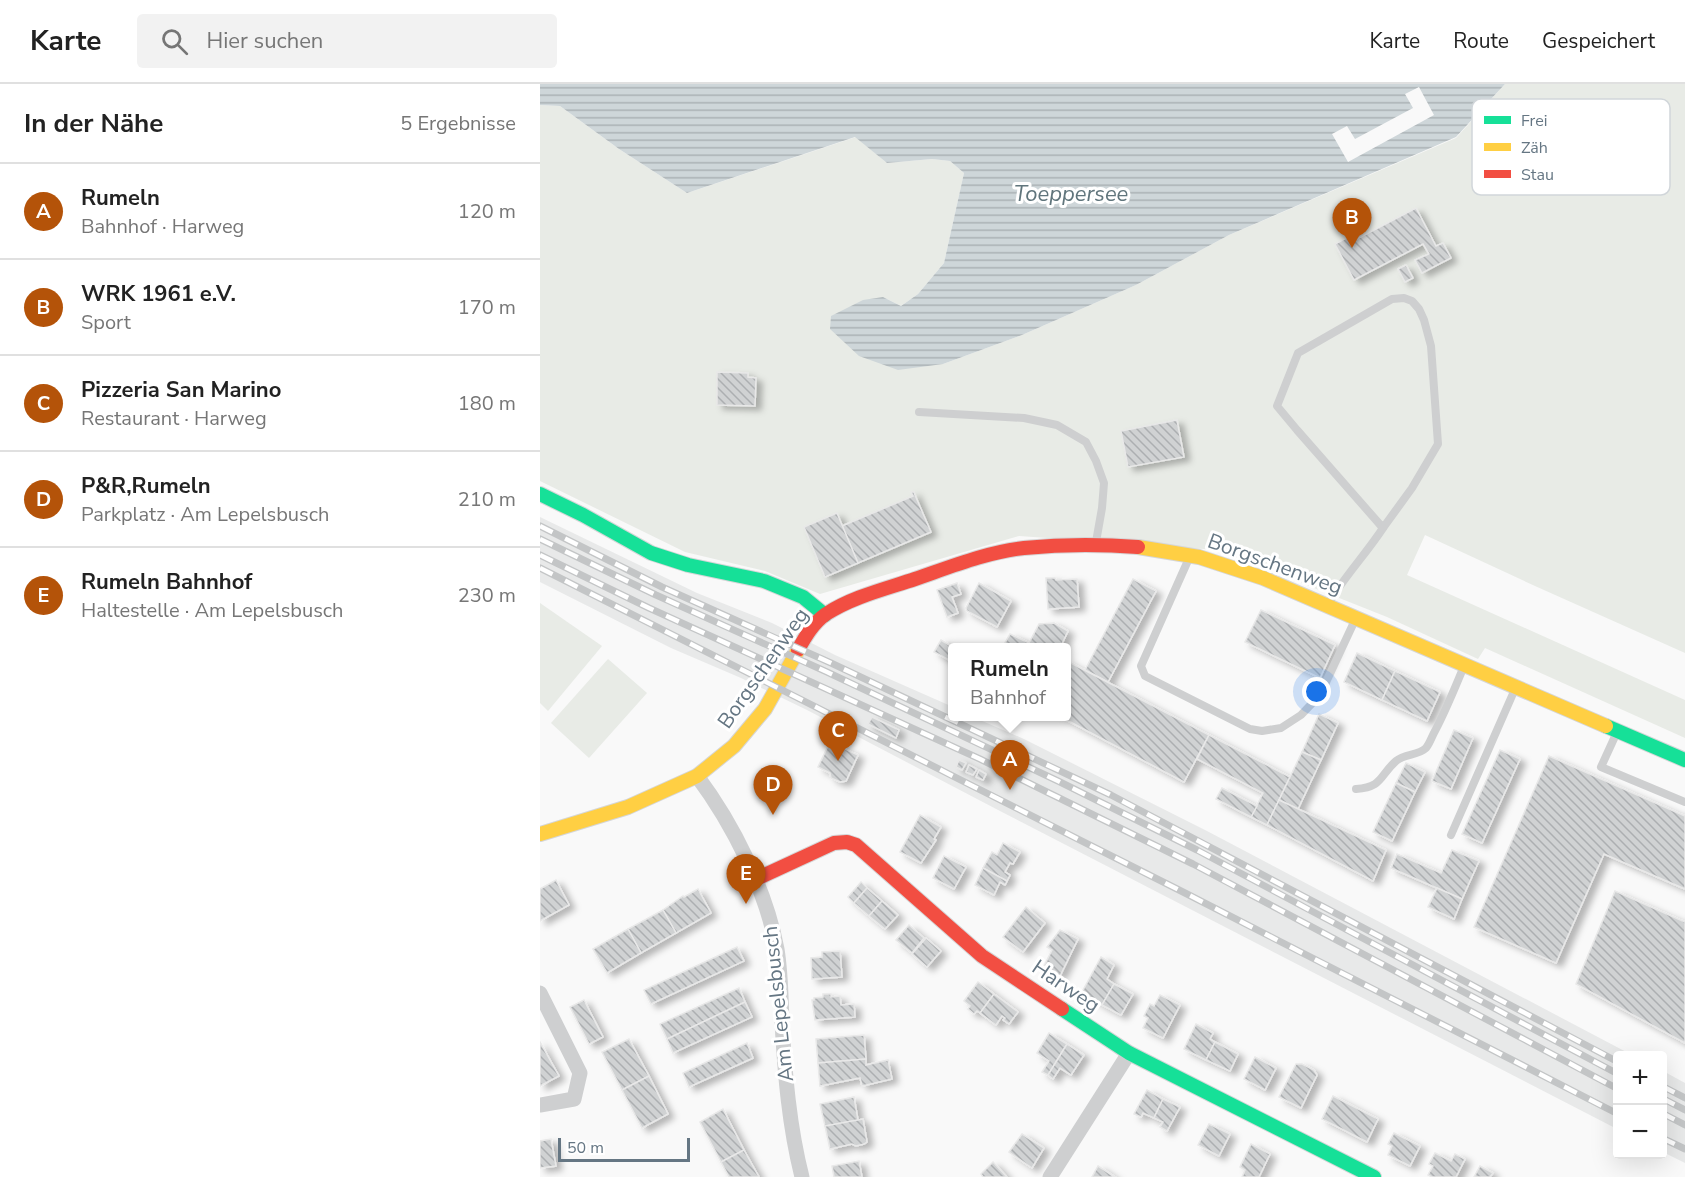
<!DOCTYPE html>
<html lang="de">
<meta charset="utf-8">
<style>
:root{--surface:#fff;--page:#f2f2f2;--text:#222;--muted:#767676;--line:#e0e0e0;--accent:#b45309}
body{margin:0;font-family:"Nunito Sans",sans-serif;background:var(--page);color:var(--text)}
.controls{position:absolute;right:18px;bottom:18px;display:grid;overflow:hidden;border-radius:6px;box-shadow:0 6px 24px #0002}
.controls button{width:54px;height:54px;display:grid;place-items:center;padding:0;border:0;border-bottom:2px solid var(--line);background:var(--surface);color:var(--text);font:30px sans-serif}
.scale{position:absolute;left:18px;bottom:15px;width:132px;box-sizing:border-box;padding-left:6px;border:3px solid #657683;border-top:0;font-size:16px;line-height:21px;white-space:nowrap;color:#657683;-webkit-text-stroke:4px #fff;paint-order:stroke}
.you{position:absolute;left:777px;top:608px;width:21px;height:21px;margin:-15px;border:4px solid #fff;border-radius:50%;background:#1a73e8;box-shadow:0 0 0 9px #1a73e833}
.badge{display:grid;place-items:center;width:39px;height:39px;border-radius:50%;background:var(--accent);color:#fff;font-size:20px;font-weight:700}
.pin{position:absolute;translate:-50% -50px;filter:drop-shadow(0 2px 3px #0008)}
.pin::after{content:'';position:absolute;top:32px;width:21px;height:18px;background:inherit;clip-path:polygon(0 0,100% 0,50% 100%)}
.popup{position:absolute;left:408px;top:559px;width:123px;height:78px;box-sizing:border-box;display:grid;place-content:center;border-radius:6px;background:var(--surface);filter:drop-shadow(0 2px 4px #0005);font-size:20px;white-space:nowrap;color:var(--muted)}
.popup b{font-size:22px;color:var(--text)}
.popup::after{content:'';position:absolute;left:50%;top:100%;margin-left:-12px;border:12px solid transparent;border-top-color:var(--surface)}
.list{margin:0;padding:0;list-style:none}
h2{display:flex;justify-content:space-between;align-items:center;height:78px;margin:0;padding:0 24px;font-size:26px}
h2 small{font-size:20px;font-weight:400;color:var(--muted)}
.list li{display:grid;grid-template-columns:39px 1fr auto;gap:18px;align-items:center;box-sizing:border-box;height:96px;padding:0 24px;border-top:2px solid var(--line)}
.list b{display:block;font-size:22px;white-space:nowrap}
.list p{margin:0;font-size:20px;white-space:nowrap;color:var(--muted)}
.list em{font-size:20px;font-style:normal;color:var(--muted)}
.icon{flex:none;width:33px;height:33px;fill:none;stroke:currentColor;stroke-width:2;stroke-linecap:round;stroke-linejoin:round}
.map{position:relative;flex:none;width:1145px;height:1093px;overflow:hidden}
header{display:flex;align-items:center;gap:36px;box-sizing:border-box;height:84px;padding:0 30px;background:var(--surface);border-bottom:2px solid var(--line)}
header strong{font-size:28px}
nav{display:flex;gap:33px;margin-inline-start:auto;font-size:21px}
.search{width:420px;height:54px;background:var(--page);display:flex;align-items:center;gap:15px;box-sizing:border-box;padding:0 21px;border-radius:6px;color:var(--muted);font-size:22px}
main{display:flex}
aside{flex:1;background:var(--surface)}
.map>svg:first-child{display:block}
.built{fill:#e8e9e9}
.green{fill:#e8ebe6}
.water{fill:url(#water-rules)}
.pier{fill:#f9f9f9}
.building{fill:url(#building-back-hatch);stroke:#e8e8e8;stroke-width:1.5;filter:url(#shadow)}
.lines{fill:none;stroke-linecap:round;stroke-linejoin:round}
.fast-casing{stroke:#d5d6d7;stroke-width:16}
.slow-casing{stroke:#d5d6d7;stroke-width:16}
.jam-casing{stroke:#d5d6d7;stroke-width:16}
.lane{stroke:#cecfd0;stroke-width:8}
.street{stroke:#cecfd0;stroke-width:15}
.fast{stroke:#16e098;stroke-width:14}
.slow{stroke:#ffcf43;stroke-width:14}
.jam{stroke:#f24e42;stroke-width:14}
.rail-casing{stroke:#c3c5c6;stroke-width:7}
.rail{stroke:#fff;stroke-width:4.5;stroke-dasharray:14;stroke-linecap:butt}
.labels{text-anchor:middle;stroke-width:6;stroke-linejoin:round;paint-order:stroke}
.street-label{font-size:21px;fill:#657683;stroke:#fff}
.water-label{font-size:22px;font-style:italic;fill:#60757c;stroke:#fff}
.key{fill:#fff;stroke:#d1d6da;stroke-width:1.5}
.key-label{font-size:16px;fill:#657683}
</style>
<header>
<strong>Karte</strong>
<div class="search"><svg class="icon" aria-label="search" viewBox="0 0 24 24"><circle cx="10" cy="10" r="6"/><path d="M15 15l6 6"/></svg>Hier suchen</div>
<nav><a>Karte</a><a>Route</a><a>Gespeichert</a></nav>
</header>
<main>
<aside>
<h2>In der Nähe<small>5 Ergebnisse</small></h2>
<ul class="list">
<li><span class="badge">A</span><div><b>Rumeln</b><p>Bahnhof · Harweg</p></div><em>120 m</em></li>
<li><span class="badge">B</span><div><b>WRK 1961 e.V.</b><p>Sport</p></div><em>170 m</em></li>
<li><span class="badge">C</span><div><b>Pizzeria San Marino</b><p>Restaurant · Harweg</p></div><em>180 m</em></li>
<li><span class="badge">D</span><div><b>P&amp;R,Rumeln</b><p>Parkplatz · Am Lepelsbusch</p></div><em>210 m</em></li>
<li><span class="badge">E</span><div><b>Rumeln Bahnhof</b><p>Haltestelle · Am Lepelsbusch</p></div><em>230 m</em></li>
</ul>
</aside>
<div class="map">
<svg width="1145" height="1093" viewBox="0 0 1145 1093">
<defs>
<pattern id="water-rules" width="6" height="5" patternUnits="userSpaceOnUse" patternTransform="scale(1.5)"><rect width="6" height="5" fill="#ced6d9"/><path d="M0 2.5h6" fill="none" stroke="#abb2b5"/></pattern>
<pattern id="building-back-hatch" width="6" height="6" patternUnits="userSpaceOnUse" patternTransform="scale(1.5)"><rect width="6" height="6" fill="#d0d2d3"/><path d="M-1 5l2 2M0 0l6 6M5-1l2 2" fill="none" stroke="#acafb1"/></pattern>
<filter id="shadow"><feDropShadow dx="6" dy="4" stdDeviation="3" flood-color="#0004"/></filter>
</defs>
<rect width="100%" height="100%" fill="#f9f9f9"/>
<g class="built">
<path d="M0,433L157,509L232,539L295,571L413,623V632L433,633L484,655L667,747L1092,971L1078,972L1077,1045L460,727L267,626L201,594L131,564L0,498Z"/>
<path d="M1123,987L1145,999V1079L1123,1068Z"/>
</g>
<g class="green">
<path d="M965,0H1145V569L995,502L885,451L867,491L1145,616V654L945,564L938,575L847,533L678,466L479,452L280,510L225,487L145,468L0,397V21L20,22L79,65L147,109L316,53L347,79L392,75L410,77L424,89L404,179L378,210L361,222L343,213L403,280L482,251L596,201L689,151L916,54Z"/>
<path d="M0,519L62,562L8,627L0,619Z"/>
<path d="M68,575L107,609L49,674L11,639Z"/>
</g>
<path class="water" d="M0,0H965L916,53L689,151L596,201L482,251L403,280L358,286L319,272L290,245L291,232L323,216L343,213L361,222L378,210L404,179L424,89L410,77L392,75L347,79L315,53L147,109L79,65L20,22L0,21Z"/>
<path class="pier" d="M879,3L894,31L808,78L792,50L807,42L815,55L873,24L865,10Z"/>
<g class="building">
<path d="M876,124L896,162L903,159L911,174L882,189L875,176L889,170L883,160L814,196L795,160L812,151L815,156Z"/>
<path d="M866,181L873,194L865,198L858,185Z"/>
<path d="M177,288L208,289V293L216,294L215,322L177,321Z"/>
<path d="M637,336L644,373L588,383L581,347Z"/>
<path d="M371,408H374L375,411L391,448L318,479L302,442L373,412Z"/>
<path d="M297,429L318,479L285,493L264,443Z"/>
<path d="M506,494H515L516,496L537,495L539,523L508,525Z"/>
<path d="M593,495L616,507L568,598L545,586Z"/>
<path d="M417,499L421,510L412,513L418,529L407,533L397,506Z"/>
<path d="M439,499L471,517L457,543L427,527L426,524Z"/>
<path d="M721,526L795,561L780,594L705,558Z"/>
<path d="M514,539L528,547L520,564H496L489,559L499,540Z"/>
<path d="M470,550L489,559L496,564H462Z"/>
<path d="M401,556L414,564H413V578L394,568Z"/>
<path d="M817,569L855,587L842,616L804,598Z"/>
<path d="M527,577L669,651L644,698L519,632H527Z"/>
<path d="M855,587L900,608L887,637L842,616Z"/>
<path d="M779,630L798,639L781,676L762,668Z"/>
<path d="M332,633L359,646L356,654L328,640Z"/>
<path d="M914,646L933,654L911,705L892,697Z"/>
<path d="M669,651L750,693L727,741L711,733L723,709L657,675Z"/>
<path d="M290,658L318,671L306,697L300,698L291,694L290,689L278,683Z"/>
<path d="M960,666L980,675L942,759L922,750Z"/>
<path d="M762,668L781,676L758,725L739,716Z"/>
<path d="M1009,672L1145,732V805L1064,770L1016,879L934,843Z"/>
<path d="M419,676L426,679L422,686L416,683Z"/>
<path d="M866,679L885,688L875,708L856,699Z"/>
<path d="M429,681L437,685L433,691L426,688Z"/>
<path d="M439,686L446,690L443,696L436,693Z"/>
<path d="M856,699L875,708L852,757L833,748Z"/>
<path d="M682,704L717,722L711,733L676,715Z"/>
<path d="M739,716L846,766L833,797L727,741Z"/>
<path d="M380,731L401,743L394,755L396,756L381,779L360,768Z"/>
<path d="M463,759L480,768L473,780L470,779L465,788L470,791L467,797L443,784L452,768L457,771Z"/>
<path d="M912,766L939,777L922,815L851,784L857,770L901,789Z"/>
<path d="M404,772L426,783L414,805L393,794Z"/>
<path d="M443,784L467,797L465,801L460,798L454,811L435,801Z"/>
<path d="M16,796L29,821L0,837V805Z"/>
<path d="M321,798L327,804L314,819L308,813Z"/>
<path d="M327,804L342,817L329,832L314,819Z"/>
<path d="M897,804L922,815L914,835L888,823Z"/>
<path d="M158,805L171,829L136,849L123,826L143,812L144,813Z"/>
<path d="M1075,807L1145,838V959L1036,900Z"/>
<path d="M342,817L358,831L345,845L329,832Z"/>
<path d="M486,823L505,839L483,868L463,853Z"/>
<path d="M123,826L136,849L101,869L88,845Z"/>
<path d="M369,841L384,854L372,869L356,856Z"/>
<path d="M88,845L101,869L67,889L53,865Z"/>
<path d="M520,846L538,855L520,892L503,884L512,866L507,863Z"/>
<path d="M386,854L401,867L387,883L372,870Z"/>
<path d="M197,863L204,877L111,920L104,906Z"/>
<path d="M300,867L302,893L272,895L271,874L282,873V868Z"/>
<path d="M561,873L574,881L567,895L574,900L562,921L542,908Z"/>
<path d="M438,898L454,910L440,929L437,927L434,930L428,925L430,922L424,917Z"/>
<path d="M574,900L593,910L581,931L562,921Z"/>
<path d="M199,904L205,918L127,955L120,940Z"/>
<path d="M283,910H291V913L300,912L301,921L314,920L315,933L275,936L272,916H274V914L283,913Z"/>
<path d="M454,910L478,928L469,940L463,936L465,934L462,932L456,941L440,929Z"/>
<path d="M620,911L640,921L623,954L603,944L608,934L604,932L610,920L614,922Z"/>
<path d="M44,916L63,953L49,960L30,923Z"/>
<path d="M205,918L212,933L133,969L127,955Z"/>
<path d="M656,940L673,949L670,955L675,958L666,976L644,965Z"/>
<path d="M509,949L527,960L508,991L502,988L509,977L497,969Z"/>
<path d="M324,951L326,975L278,979L276,955Z"/>
<path d="M89,955L109,992L82,1006L62,968Z"/>
<path d="M0,958L19,992L0,1002Z"/>
<path d="M675,958L698,970L690,987L666,976Z"/>
<path d="M207,959L213,974L149,1003L143,989Z"/>
<path d="M527,960L544,971L531,991L520,984L513,995L508,991Z"/>
<path d="M715,973L736,984L725,1006L704,995Z"/>
<path d="M326,975V981L348,976L352,995L322,1002L320,994L280,1002L278,979Z"/>
<path d="M756,980H762L774,986L777,991L761,1024L739,1013Z"/>
<path d="M109,992L128,1030L102,1044L82,1006Z"/>
<path d="M607,1006L623,1015L614,1034L603,1029L601,1033L594,1030Z"/>
<path d="M793,1012L838,1035L827,1058L782,1035Z"/>
<path d="M314,1013L318,1036L285,1042L280,1020Z"/>
<path d="M623,1015L640,1023L627,1047L620,1043L623,1038L614,1034Z"/>
<path d="M183,1025L204,1066L181,1078L160,1038Z"/>
<path d="M323,1035L327,1058L324,1060L316,1062L312,1060L290,1065L285,1042Z"/>
<path d="M669,1040L690,1050L679,1072L658,1061Z"/>
<path d="M854,1049L880,1062L870,1082L848,1071L852,1062L848,1060Z"/>
<path d="M482,1050L504,1064L492,1084L469,1068Z"/>
<path d="M11,1055L16,1082L0,1084V1057Z"/>
<path d="M711,1060L730,1070L719,1093H702L705,1086L700,1083Z"/>
<path d="M204,1066L219,1093H189L181,1078Z"/>
<path d="M895,1069L911,1077L915,1070L925,1075L916,1093H892L888,1091L893,1082L889,1080Z"/>
<path d="M319,1077L322,1093H294L292,1082Z"/>
<path d="M453,1078L467,1093H443L441,1090Z"/>
<path d="M558,1082L575,1093H552Z"/>
<path d="M940,1082L953,1089L950,1093H934Z"/>
</g>
<g class="lines">
<g class="fast-casing">
<g id="fast">
<path d="M0,410L43,431L111,469L148,481L224,497L263,513L285,531"/>
<path d="M1066,642L1145,676"/>
<path d="M522,925L589,969L834,1093"/>
</g>
</g>
<g class="slow-casing">
<g id="slow">
<path d="M598,463L659,473L723,494L1066,642"/>
<path d="M0,750L88,723L157,692L194,662L225,625L258,566"/>
</g>
</g>
<g class="jam-casing">
<g id="jam">
<path d="M258,566C265,553 273,539 286,530C312,513 345,505 375,495C410,483 447,468 484,464C523,460 560,460 598,463"/>
<path d="M216,795L294,759L307,758L316,761L442,872L522,925"/>
</g>
</g>
<g class="lane">
<path d="M864,214L872,217L879,225L884,236L891,262L898,360L872,404L843,444L757,346L737,322L758,269L852,215Z"/>
<path d="M379,328L484,334L517,341L546,358L556,377L564,399L562,424L556,458"/>
<path d="M650,472L601,582L605,592L710,645L722,647L741,644L761,631L780,611L815,536"/>
<path d="M788,520C804,493 826,470 843,444"/>
<path d="M1077,648L1061,683L1145,718"/>
<path d="M816,705C843,703 839,692 856,677C865,669 878,672 886,664C890,659 892,652 895,647C906,626 915,604 924,582"/>
<path d="M911,751L975,605"/>
</g>
<g class="street">
<path d="M157,692C193,740 226,806 237,865C241,889 241,914 242,939C245,990 249,1042 262,1093"/>
<path d="M0,909L40,989L34,1015L0,1021"/>
<path d="M510,1093L589,969"/>
</g>
<use href="#fast" class="fast"/>
<use href="#slow" class="slow"/>
<use href="#jam" class="jam"/>
<g class="rail-casing">
<g id="rail">
<path d="M0,442L122,503L291,579L571,711L1078,978"/>
<path d="M0,455L116,511L287,588L518,697L657,766L1078,990"/>
<path d="M0,471L109,524L440,675L653,780L1078,1005"/>
<path d="M0,484L645,809L1078,1030"/>
<path d="M1122,1002L1145,1014"/>
<path d="M1122,1014L1145,1026"/>
<path d="M1122,1029L1145,1041"/>
<path d="M1122,1054L1145,1065"/>
</g>
</g>
<use href="#rail" class="rail"/>
</g>
<g class="labels">
<g class="street-label">
<text transform="translate(735 480) rotate(20)" y="7">Borgschenweg</text>
<text transform="translate(223 584) rotate(-55)" y="7">Borgschenweg</text>
<text transform="translate(526 902) rotate(34)" y="7">Harweg</text>
<text transform="translate(238 920) rotate(-96)" y="7">Am Lepelsbusch</text>
</g>
<g class="water-label">
<text x="531" y="117">Toeppersee</text>
</g>
</g>
<rect x="932" y="15" width="198" height="96" rx="9" class="key"/>
<rect x="944" y="32" width="27" height="8" fill="#16e098"/>
<rect x="944" y="59" width="27" height="8" fill="#ffcf43"/>
<rect x="944" y="86" width="27" height="8" fill="#f24e42"/>
<g class="key-label">
<text x="981" y="42">Frei</text>
<text x="981" y="69">Zäh</text>
<text x="981" y="96">Stau</text>
</g>
</svg>
<div class="controls">
<button>+</button>
<button>−</button>
</div>
<div class="scale">50 m</div>
<div class="you"></div>
<div class="pin badge" style="left:470px;top:706px">A</div>
<div class="popup"><b>Rumeln</b>Bahnhof</div>
<div class="pin badge" style="left:812px;top:164px">B</div>
<div class="pin badge" style="left:298px;top:677px">C</div>
<div class="pin badge" style="left:233px;top:731px">D</div>
<div class="pin badge" style="left:206px;top:820px">E</div>
</div>
</main>
